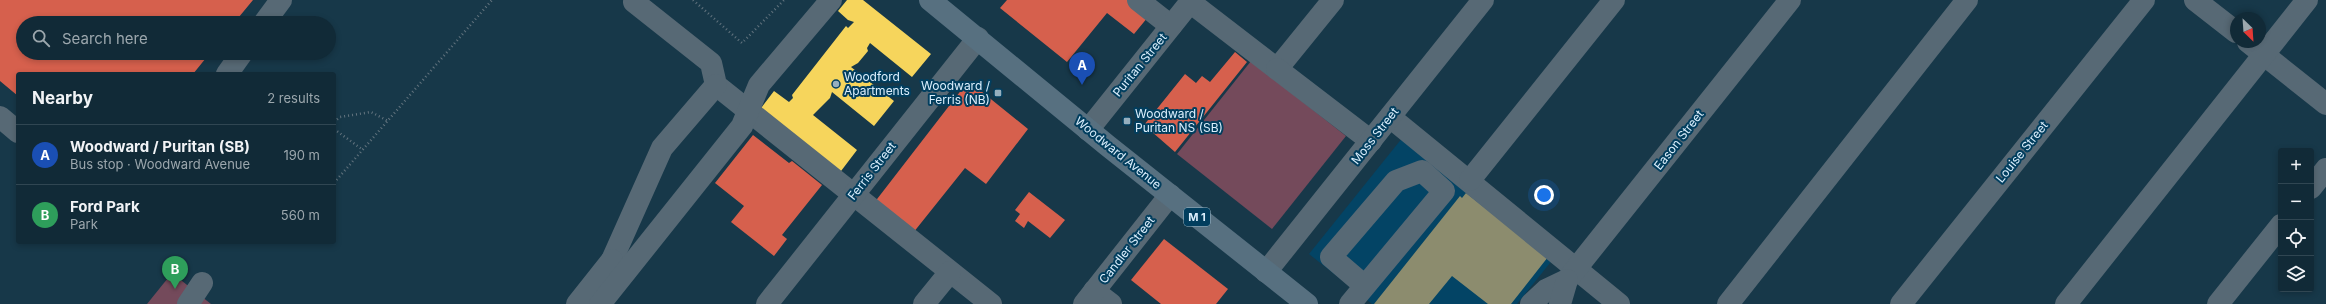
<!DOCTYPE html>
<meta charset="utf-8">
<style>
:root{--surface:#112a37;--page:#1e3642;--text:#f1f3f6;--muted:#9ca7ad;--line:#304652;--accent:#95b2f1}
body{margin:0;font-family:Inter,sans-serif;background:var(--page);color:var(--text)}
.controls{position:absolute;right:12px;bottom:12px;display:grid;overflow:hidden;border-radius:4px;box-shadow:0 2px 6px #0003}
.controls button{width:36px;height:36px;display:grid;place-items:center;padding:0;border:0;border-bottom:1px solid var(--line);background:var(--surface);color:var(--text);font:20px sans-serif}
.compass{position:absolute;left:2230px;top:12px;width:36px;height:36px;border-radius:50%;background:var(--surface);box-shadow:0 2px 6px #0003;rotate:155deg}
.you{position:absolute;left:1544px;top:195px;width:14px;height:14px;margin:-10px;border:3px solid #fff;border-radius:50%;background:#1a73e8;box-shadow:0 0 0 6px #1a73e833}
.badge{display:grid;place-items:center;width:26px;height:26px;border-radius:50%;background:var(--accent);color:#fff;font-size:13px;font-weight:700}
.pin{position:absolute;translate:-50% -33px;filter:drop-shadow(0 1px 2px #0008)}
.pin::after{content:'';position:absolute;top:21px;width:14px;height:12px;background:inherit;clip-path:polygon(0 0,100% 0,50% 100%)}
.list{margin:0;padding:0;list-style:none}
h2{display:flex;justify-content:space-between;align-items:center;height:52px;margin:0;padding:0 16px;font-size:17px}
h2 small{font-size:13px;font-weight:400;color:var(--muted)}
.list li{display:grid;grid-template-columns:26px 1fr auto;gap:12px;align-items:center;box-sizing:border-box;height:60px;padding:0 16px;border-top:1px solid var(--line)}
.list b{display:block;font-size:15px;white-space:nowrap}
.list p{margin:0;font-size:13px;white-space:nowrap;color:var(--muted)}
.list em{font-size:13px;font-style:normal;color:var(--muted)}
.icon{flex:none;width:22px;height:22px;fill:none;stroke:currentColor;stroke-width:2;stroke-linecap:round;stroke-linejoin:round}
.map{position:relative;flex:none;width:2326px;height:304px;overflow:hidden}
.search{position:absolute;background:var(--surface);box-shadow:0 2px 6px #0003;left:16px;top:16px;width:320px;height:44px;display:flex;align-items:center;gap:10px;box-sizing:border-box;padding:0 14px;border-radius:22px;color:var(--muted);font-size:15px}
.panel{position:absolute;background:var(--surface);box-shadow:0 2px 6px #0003;left:16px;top:72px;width:320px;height:172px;border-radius:4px}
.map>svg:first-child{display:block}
.built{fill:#034465}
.green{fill:#744a5b}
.homes{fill:#f6d55c}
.shops{fill:#d6604d}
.industry{fill:#8c8c6e}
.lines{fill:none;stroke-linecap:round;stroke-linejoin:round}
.path{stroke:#63747f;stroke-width:2.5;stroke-dasharray:1 3;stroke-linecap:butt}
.minor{stroke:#576975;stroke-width:22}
.major{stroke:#577080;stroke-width:22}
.poi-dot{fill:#96afbe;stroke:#023e5e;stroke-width:1.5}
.labels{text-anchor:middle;stroke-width:4;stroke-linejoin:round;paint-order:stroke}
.shield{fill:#023e5e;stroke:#9abacd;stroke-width:1}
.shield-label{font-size:11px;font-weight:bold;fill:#dbeffd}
.street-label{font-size:12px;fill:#dbeffd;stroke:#023e5e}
.poi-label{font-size:12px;fill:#dbeffd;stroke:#023e5e;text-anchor:start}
</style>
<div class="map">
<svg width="2326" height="304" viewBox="0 0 2326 304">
<rect width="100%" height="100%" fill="#173849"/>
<path class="built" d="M1403,137L1554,258L1517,304H1372L1309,254Z"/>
<g class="green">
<path d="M1251,61L1346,136L1272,229L1177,154Z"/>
<path d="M172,273L211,304H147Z"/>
</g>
<path class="homes" d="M847,0H863L931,54L912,77L870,43L867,48L868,51L858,63L851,67L894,101L874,126L832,92L830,98L813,115L857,150L838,175L758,112L774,91L789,102L793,98L792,95L846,26L848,28L854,22L848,20L838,11Z"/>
<g class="shops">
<path d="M0,0H253L234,23H23V53H210L193,74H18V96L0,81Z"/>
<path d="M1007,0H1127L1148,17L1134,34L1107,13L1067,62L1000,8Z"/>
<path d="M1235,52L1247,62L1175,152L1144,125L1185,74L1196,83L1202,76L1210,82Z"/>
<path d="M971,83L1028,129L986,184L965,168L913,233L874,203L966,84Z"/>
<path d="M753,135L789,163L792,161L822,185L782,235L787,239L774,256L731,222L744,206L715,183Z"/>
<path d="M1029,192L1065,220L1050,238L1028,221L1024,228L1015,221L1020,214L1015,210Z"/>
<path d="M1164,239L1228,289L1216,304H1161L1131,280Z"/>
</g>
<path class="industry" d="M1466,193L1548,257L1511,304H1488L1452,276L1429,304H1374L1460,196L1462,198Z"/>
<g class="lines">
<g class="path">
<path d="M693,0L742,43L784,0"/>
<path d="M334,122L340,117L371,112L388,121"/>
<path d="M334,129L363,150"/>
<path d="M334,183L492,0"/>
</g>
<g class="minor">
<path d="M1138,0L1171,26"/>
<path d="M2195,0L2236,32"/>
<path d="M634,2L711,63L716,85L991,304"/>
<path d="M1190,2L1277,69L1333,0"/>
<path d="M264,23L281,0"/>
<path d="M2248,42L2326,104"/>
<path d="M1277,69L1371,141"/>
<path d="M227,74L242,53"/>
<path d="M0,117L18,132"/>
<path d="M1390,117L1619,304"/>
<path d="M1088,130L1192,0"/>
<path d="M1470,180L1614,0"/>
<path d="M2311,188L2326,169"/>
<path d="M626,271L612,260L662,148L716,85"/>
<path d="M1266,272L1483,0"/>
<path d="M1094,291L1111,304"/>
<path d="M188,304L202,283"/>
<path d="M577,304L612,260"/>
<path d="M600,304L742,126L759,85L831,0"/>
<path d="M767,304L978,38"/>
<path d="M924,304L950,272"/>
<path d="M1084,304L1170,195"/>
<path d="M1350,304L1444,191L1422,171L1396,181L1331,257L1365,286"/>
<path d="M1531,304L1546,290L1567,280L1790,0"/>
<path d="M1560,304L1567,280"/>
<path d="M1728,304L1967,0"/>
<path d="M1901,304L2144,0"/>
<path d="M2066,304L2307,0"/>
<path d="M2218,304L2281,225"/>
</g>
<path class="major" d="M930,0L1108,146L1307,304"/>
</g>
<g class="poi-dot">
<circle cx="836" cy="84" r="4"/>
<rect x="994" y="89" width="8" height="8" rx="2"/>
<rect x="1123" y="117" width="8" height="8" rx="2"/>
</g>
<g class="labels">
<rect class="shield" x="1184" y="208" width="26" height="18" rx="3"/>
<g class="shield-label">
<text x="1197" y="221">M 1</text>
</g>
<g class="street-label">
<text transform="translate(1140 65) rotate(-51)" y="4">Puritan Street</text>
<text transform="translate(1375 136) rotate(-52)" y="4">Moss Street</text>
<text transform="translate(1679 140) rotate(-52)" y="4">Eason Street</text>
<text transform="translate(2022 152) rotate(-51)" y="4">Louise Street</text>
<text transform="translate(1118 153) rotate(39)" y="4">Woodward Avenue</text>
<text transform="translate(872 171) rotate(-52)" y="4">Ferris Street</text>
<text transform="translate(1127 250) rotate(-52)" y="4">Candler Street</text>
</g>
<g class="poi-label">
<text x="844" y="81">Woodford<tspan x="844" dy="14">Apartments</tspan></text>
<text x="990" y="90" text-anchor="end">Woodward /<tspan x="990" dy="14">Ferris (NB)</tspan></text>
<text x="1135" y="118">Woodward /<tspan x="1135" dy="14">Puritan NS (SB)</tspan></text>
</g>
</g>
</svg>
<div class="controls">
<button>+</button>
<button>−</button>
<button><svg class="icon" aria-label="locate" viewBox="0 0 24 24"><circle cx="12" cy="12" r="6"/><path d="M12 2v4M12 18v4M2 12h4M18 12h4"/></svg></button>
<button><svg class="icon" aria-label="layers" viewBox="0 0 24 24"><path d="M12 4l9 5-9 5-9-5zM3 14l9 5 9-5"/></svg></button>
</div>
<svg class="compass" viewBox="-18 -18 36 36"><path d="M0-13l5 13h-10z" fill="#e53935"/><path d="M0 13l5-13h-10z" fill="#9ca7ad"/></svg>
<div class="you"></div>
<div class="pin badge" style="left:1082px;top:85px;background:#1a4fb4">A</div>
<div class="pin badge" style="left:175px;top:289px;background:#2e9e5b">B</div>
<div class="search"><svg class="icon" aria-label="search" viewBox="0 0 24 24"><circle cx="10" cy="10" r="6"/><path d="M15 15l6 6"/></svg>Search here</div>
<section class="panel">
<h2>Nearby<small>2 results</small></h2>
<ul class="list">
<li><span class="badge" style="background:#1a4fb4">A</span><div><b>Woodward / Puritan (SB)</b><p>Bus stop · Woodward Avenue</p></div><em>190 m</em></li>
<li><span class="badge" style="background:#2e9e5b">B</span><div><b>Ford Park</b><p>Park</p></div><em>560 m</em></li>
</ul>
</section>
</div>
